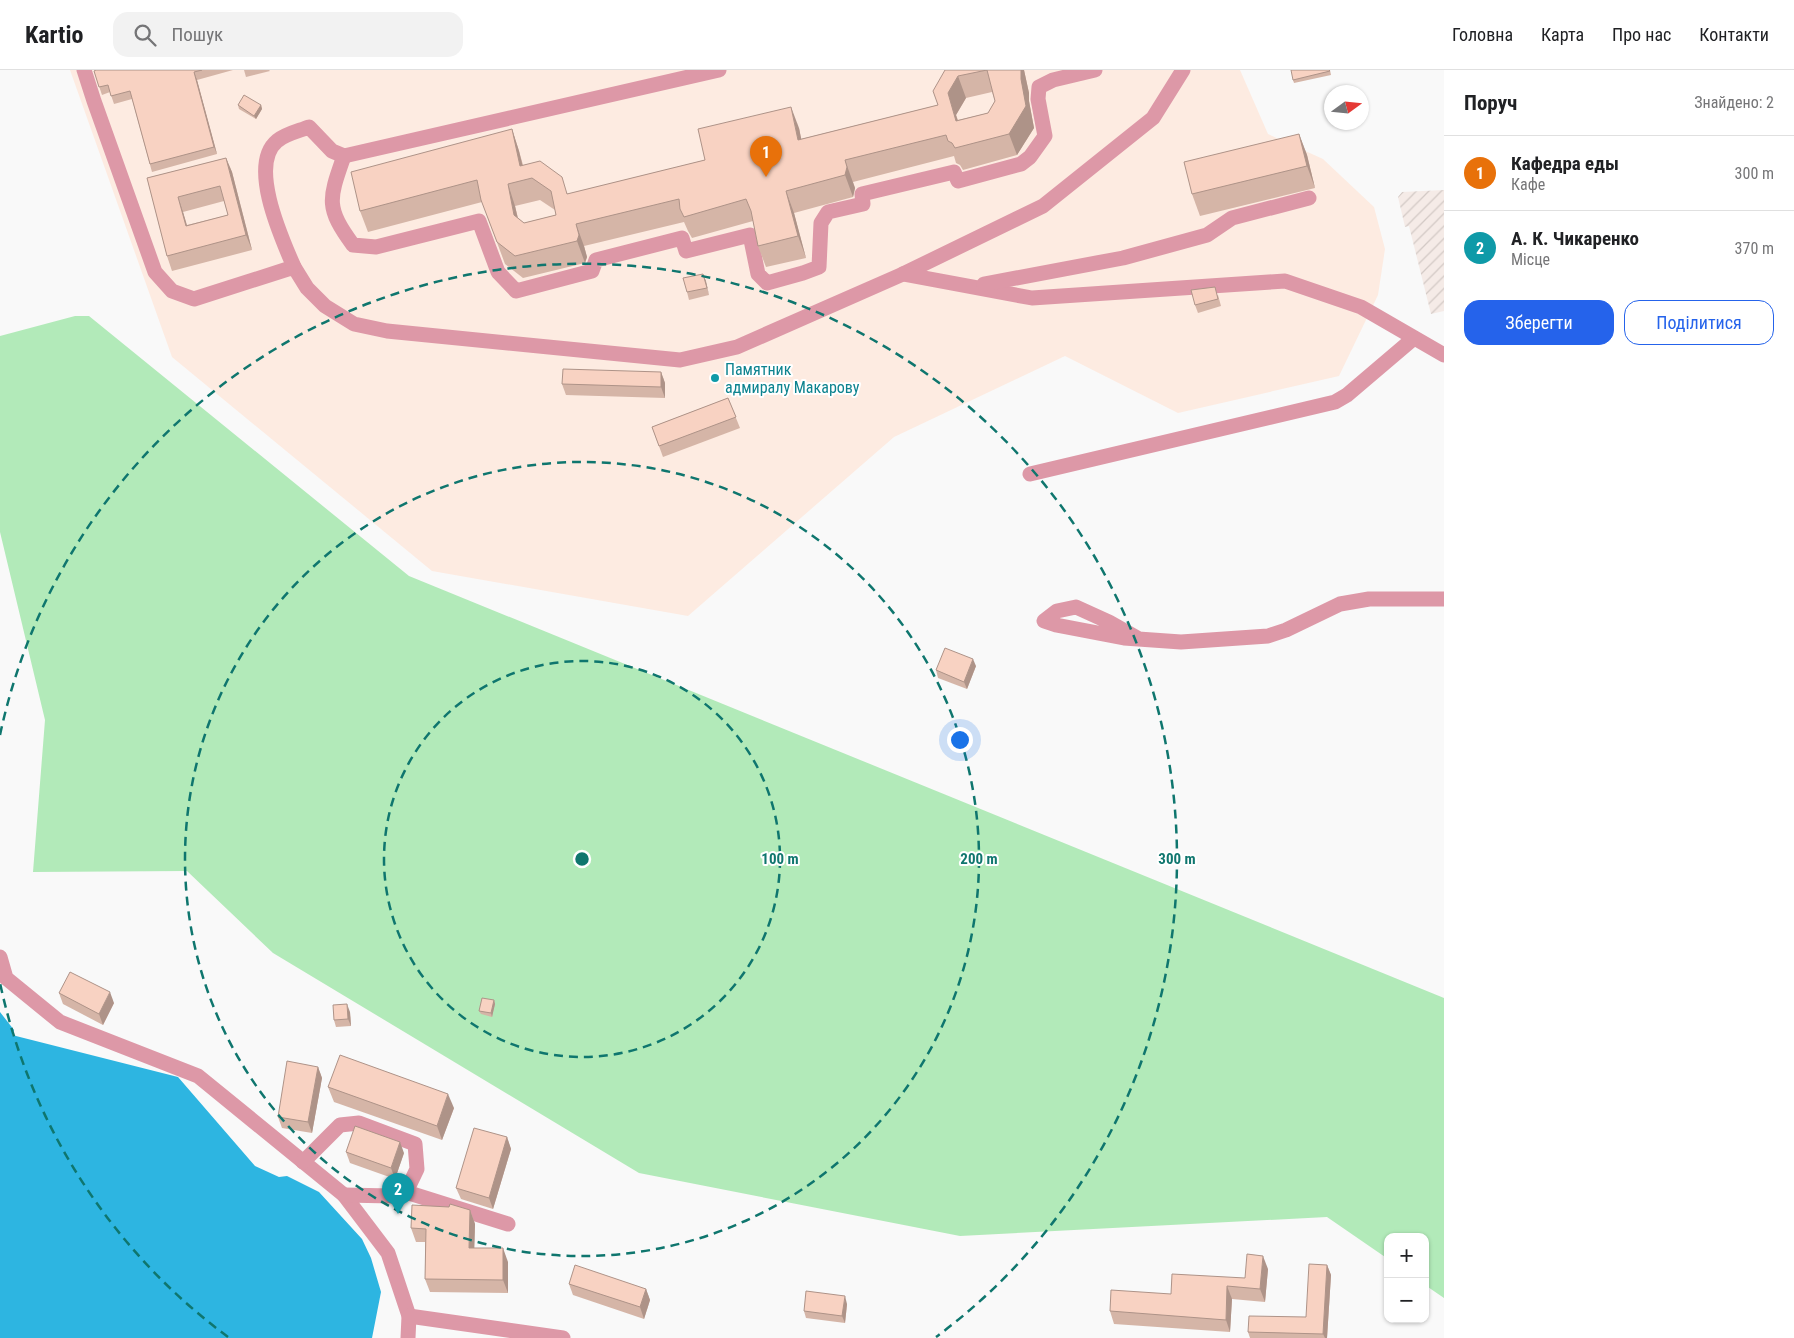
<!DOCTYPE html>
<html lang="uk">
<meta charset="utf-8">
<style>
:root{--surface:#fff;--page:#f2f2f2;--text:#202124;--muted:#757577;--line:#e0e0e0;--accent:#2563eb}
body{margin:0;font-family:"Roboto Condensed",sans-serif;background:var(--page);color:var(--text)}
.controls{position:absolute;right:15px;bottom:15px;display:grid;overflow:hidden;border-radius:10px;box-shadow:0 1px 4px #0004}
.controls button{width:45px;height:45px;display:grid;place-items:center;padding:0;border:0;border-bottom:1px solid var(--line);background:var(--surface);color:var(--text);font:25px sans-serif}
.compass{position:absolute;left:1324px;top:15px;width:45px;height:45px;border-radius:50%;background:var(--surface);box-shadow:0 1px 4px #0004;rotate:75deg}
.you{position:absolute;left:959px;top:669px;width:18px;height:18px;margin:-12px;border:4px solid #fff;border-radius:50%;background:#1a73e8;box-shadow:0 0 0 8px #1a73e833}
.badge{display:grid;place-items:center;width:32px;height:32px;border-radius:50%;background:var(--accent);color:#fff;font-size:16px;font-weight:700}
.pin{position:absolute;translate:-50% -41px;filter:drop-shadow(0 1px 2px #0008)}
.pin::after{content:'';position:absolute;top:26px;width:18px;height:15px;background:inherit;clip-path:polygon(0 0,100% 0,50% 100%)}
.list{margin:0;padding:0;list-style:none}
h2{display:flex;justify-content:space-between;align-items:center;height:65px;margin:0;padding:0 20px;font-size:21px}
h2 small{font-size:16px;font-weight:400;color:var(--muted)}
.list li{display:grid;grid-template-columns:32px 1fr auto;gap:15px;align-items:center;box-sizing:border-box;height:75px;padding:0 20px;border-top:1px solid var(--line)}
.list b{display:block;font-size:19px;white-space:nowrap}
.list p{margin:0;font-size:16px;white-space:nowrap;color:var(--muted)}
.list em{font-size:16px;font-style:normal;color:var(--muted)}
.actions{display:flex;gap:10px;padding:15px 20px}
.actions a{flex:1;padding:11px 0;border:1px solid var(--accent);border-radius:15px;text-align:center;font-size:18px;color:var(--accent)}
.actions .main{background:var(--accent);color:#fff}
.icon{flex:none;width:28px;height:28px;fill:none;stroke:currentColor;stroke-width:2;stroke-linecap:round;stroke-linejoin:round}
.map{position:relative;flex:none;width:1444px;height:1268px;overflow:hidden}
header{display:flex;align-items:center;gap:30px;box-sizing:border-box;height:70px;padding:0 25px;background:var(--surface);border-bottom:1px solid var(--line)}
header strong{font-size:24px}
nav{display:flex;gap:28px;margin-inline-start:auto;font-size:18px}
.search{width:350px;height:45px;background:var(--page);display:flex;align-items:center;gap:12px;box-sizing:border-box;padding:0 18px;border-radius:15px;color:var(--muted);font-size:19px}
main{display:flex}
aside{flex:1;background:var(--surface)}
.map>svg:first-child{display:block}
.industrial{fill:url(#industrial-furrows)}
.education{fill:#fdebe1}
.green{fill:#b2eab9}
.water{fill:#2db5e1}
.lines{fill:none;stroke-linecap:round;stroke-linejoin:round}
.minor{stroke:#dd98a7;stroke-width:15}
.wall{fill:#d5b5a7;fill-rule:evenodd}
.shaded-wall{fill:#ae9388}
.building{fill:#f8d2c2;stroke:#ae9388;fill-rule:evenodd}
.ring{fill:none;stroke:#0f766e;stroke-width:2.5;stroke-dasharray:9 6}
.culture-dot{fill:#0f9aa8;stroke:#fff;stroke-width:2}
.labels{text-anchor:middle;stroke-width:4;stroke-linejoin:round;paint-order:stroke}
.culture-label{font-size:16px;fill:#0d838f;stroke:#fff;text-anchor:start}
.centre{fill:#0f766e;stroke:#fff;stroke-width:2.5}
.ring-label{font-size:15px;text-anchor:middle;font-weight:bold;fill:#0f766e;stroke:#fff;stroke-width:4;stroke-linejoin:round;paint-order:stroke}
</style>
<header>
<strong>Kartio</strong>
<div class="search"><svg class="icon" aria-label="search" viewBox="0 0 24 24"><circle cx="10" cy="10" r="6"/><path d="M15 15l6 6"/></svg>Пошук</div>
<nav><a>Головна</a><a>Карта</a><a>Про нас</a><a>Контакти</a></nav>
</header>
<main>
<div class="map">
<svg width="1444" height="1268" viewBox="0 0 1444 1268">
<defs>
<pattern id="industrial-furrows" width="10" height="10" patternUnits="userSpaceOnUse" patternTransform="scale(1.25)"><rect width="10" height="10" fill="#f5ebe7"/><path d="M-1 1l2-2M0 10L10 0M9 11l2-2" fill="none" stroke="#d2c9c5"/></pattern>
</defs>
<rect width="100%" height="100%" fill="#f9f9f9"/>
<path class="industrial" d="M1444,120V241L1431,244L1409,156L1405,157L1398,127L1402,122Z"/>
<path class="education" d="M70,0H1240L1268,64L1323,89L1374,137L1385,179L1378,225L1339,306L1178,343L1065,286L894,367L688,546L432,501L172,287Z"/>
<path class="green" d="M75,246H89L409,506L1444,928V1228L1425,1215V1167H1388V1189L1327,1147L960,1166L639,1103L273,883L187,801L33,802L45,650L0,462V266Z"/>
<path class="water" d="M0,942L14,960L12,965L178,1007L255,1096L279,1107L287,1106L319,1122L362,1169L371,1188L381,1222L372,1268H0Z"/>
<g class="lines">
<g class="minor">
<path d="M84,0L94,31L155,202L172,221L194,229L294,197L307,218L325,236L354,254L387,261L680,290L737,277L903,204L1043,136L1153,48L1183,0"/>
<path d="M344,86C329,129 325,137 353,175L376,177L479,151L498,202L516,221L592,201L596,190L682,168L686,181L750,165L758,204L767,213L803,203L819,197L821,153L828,142L863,134L862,124L954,102L958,111L1021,94L1030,87L1045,66L1038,29L1039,17L1053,10L1095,0"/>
<path d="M294,197C282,169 248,95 277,71C285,64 299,61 309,57L332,81L344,86L719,0"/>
<path d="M903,204L1032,228L1285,211L1361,237L1444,285"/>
<path d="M984,214L1123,188L1207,165L1232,148L1309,128"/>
<path d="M1030,404L1335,332L1347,325L1414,268"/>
<path d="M1139,569L1109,552L1076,537L1057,541L1044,551L1056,555L1124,568L1181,572L1268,566L1286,560L1340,534L1369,529H1444"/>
<path d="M0,887L6,908L60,952L198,1006L344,1125L388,1183L409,1246L408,1268"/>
<path d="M303,1092L340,1055L359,1053L415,1074L417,1099L406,1122L392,1126L344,1125"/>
<path d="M406,1122L508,1154"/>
<path d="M409,1246L563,1268"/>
</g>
</g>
<g class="wall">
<path d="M96,0H233L197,10L217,84L152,102L132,29L114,34L110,22L102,25L94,1Z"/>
<path d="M244,0H269L270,1L246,7Z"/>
<path d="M945,0H1024L1029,23V31L1034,58L1017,85L963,100L960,95L956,93L954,86L853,112L855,118L853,127L794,143L806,188L766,197L758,176L753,151L692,168L688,161L684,152L584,176L587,187L585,193L523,208L505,194L482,132L368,162L360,141L512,59L519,81L523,95L568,124L705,90L799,58L801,69L938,35ZM992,22L995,31L988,43L958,50L956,45L966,28ZM540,130L555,140L556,145L524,153L518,148L515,136Z"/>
<path d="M1330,0L1331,5L1294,13L1293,10Z"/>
<path d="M238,35H261L262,39L256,49L239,39Z"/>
<path d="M1299,64L1307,85L1315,118L1200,146L1192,124Z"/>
<path d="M226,88L232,102L252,180L172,201L167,186L147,108ZM224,131L228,145L187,155L183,142Z"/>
<path d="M703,204L709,225L689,230L687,222Z"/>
<path d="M1218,225L1221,236L1198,243L1195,235Z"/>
<path d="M661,302L665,313V328L566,325L562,314Z"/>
<path d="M728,328L740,358L663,387L652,357Z"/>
<path d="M976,596L967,619L938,608L936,600Z"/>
<path d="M59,923L114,933L103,955L63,934Z"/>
<path d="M494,930L495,934L492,947L481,944L479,941Z"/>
<path d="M350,942L351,956L336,957L334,950Z"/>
<path d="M318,997L322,1008L312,1063L282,1058L278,1047Z"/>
<path d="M328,1017L454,1038L442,1070L334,1032Z"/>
<path d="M507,1067L511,1079L493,1139L461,1129L456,1118Z"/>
<path d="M346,1082L404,1083L395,1109L350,1093Z"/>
<path d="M470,1140L475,1154L474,1178L508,1192V1223L430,1222L425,1209V1172H416L411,1158Z"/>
<path d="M1327,1195L1331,1205L1327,1268H1250L1248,1262L1306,1247Z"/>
<path d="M1268,1199L1265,1232L1232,1229L1230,1262L1114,1254L1110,1241L1171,1224L1245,1208Z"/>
<path d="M569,1214L646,1219L650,1230L644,1249L573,1225Z"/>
<path d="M847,1234L845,1253L806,1248L804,1241Z"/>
</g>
<g class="shaded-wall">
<path d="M1021,0H1024L1029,23V31L1034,58L1017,85L1009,64Z"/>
<path d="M194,2L197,10L217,84L214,77Z"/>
<path d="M958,6L966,28L956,45L964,72L956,51L948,23Z"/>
<path d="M261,35L262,39L256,49L254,46Z"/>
<path d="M791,37L799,58L806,92L798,70Z"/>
<path d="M512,59L519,81L526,110L520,96Z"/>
<path d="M1299,64L1307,85L1315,118L1307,96Z"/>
<path d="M226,88L232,102L252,180L246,165Z"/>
<path d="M845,90L855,118L853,127L845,105Z"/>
<path d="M508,114L515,136L522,167L514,145Z"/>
<path d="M786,121L794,143L806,188L798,166Z"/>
<path d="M178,127L183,142L191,170L186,156Z"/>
<path d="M576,154L584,176L587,187L585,193L577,171Z"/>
<path d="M703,204L706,211L709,225Z"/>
<path d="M661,302L665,313V328L661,317Z"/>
<path d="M973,589L976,596L967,619L964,612Z"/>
<path d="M110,922L114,933L103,955L99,944Z"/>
<path d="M494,930L495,934L492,947L491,943Z"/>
<path d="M347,934L350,942L351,956L348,949Z"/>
<path d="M318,997L322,1008L312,1063L308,1052Z"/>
<path d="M448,1024L454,1038L442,1070L437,1056Z"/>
<path d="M507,1067L511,1079L493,1139L489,1128Z"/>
<path d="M400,1072L404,1083L395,1109L391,1098Z"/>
<path d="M470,1140L475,1154L474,1191L469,1178Z"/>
<path d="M503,1178L508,1192V1223L503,1210Z"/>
<path d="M1263,1186L1268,1199L1265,1232L1260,1219Z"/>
<path d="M1327,1195L1331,1205L1327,1268H1325L1323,1264Z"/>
<path d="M1227,1216L1232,1229L1230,1262L1226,1250Z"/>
<path d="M646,1219L650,1230L644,1249L640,1237Z"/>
<path d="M845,1226L847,1234L845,1253L842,1246Z"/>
</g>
<g class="building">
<path d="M96,0H202L194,2L214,77L150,94L130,21L111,26L108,15L99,17L94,1Z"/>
<path d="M945,0H1021V9L1026,36L1009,64L955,78L952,73L948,71L946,65L845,90L847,97L845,105L786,121L798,166L758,176L751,141L746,129L684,147L680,139L679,129L576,154L579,165L577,171L515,186L497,172L481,130L477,110L360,141L351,102L512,59L520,96L540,91L562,107L567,124L705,90L698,59L791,37L798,70L938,35L933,21ZM987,0L995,31L988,43L956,51L948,23L958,6ZM532,108L551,121L556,145L524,153L514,145L508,114Z"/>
<path d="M1291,0H1329L1330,1L1293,10Z"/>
<path d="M244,25L261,35L254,46L238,35Z"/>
<path d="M1299,64L1307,96L1192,124L1184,92Z"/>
<path d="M226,88L246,165L167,186L147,108ZM220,116L228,145L186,156L178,127Z"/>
<path d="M703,204L707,218L687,222L683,208Z"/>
<path d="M1215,217L1218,229L1195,235L1191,220Z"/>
<path d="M563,299L661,302V317L562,314Z"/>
<path d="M728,328L736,347L659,376L652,357Z"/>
<path d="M945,578L973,589L964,612L936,600Z"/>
<path d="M70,902L110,922L99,944L59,923Z"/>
<path d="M482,928L494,930L491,943L479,941Z"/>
<path d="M347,934L348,949L334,950L333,935Z"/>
<path d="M340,985L448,1024L437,1056L328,1017Z"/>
<path d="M287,991L318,997L308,1052L278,1047Z"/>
<path d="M355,1056L400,1072L391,1098L346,1082Z"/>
<path d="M474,1058L507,1067L489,1128L456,1118Z"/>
<path d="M450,1134L470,1140L469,1178H503V1210L425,1209L426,1159L411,1158L412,1135L449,1137Z"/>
<path d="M1247,1184L1263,1186L1260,1219L1227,1216L1226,1250L1110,1241L1111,1220L1171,1224L1172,1204L1245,1208Z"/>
<path d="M1309,1194L1327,1195L1323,1264L1248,1262L1249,1246L1306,1247Z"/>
<path d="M575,1195L646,1219L640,1237L569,1214Z"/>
<path d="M806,1221L845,1226L842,1246L804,1241Z"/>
</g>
<g class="ring">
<circle cx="582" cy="789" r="198"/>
<circle cx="582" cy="789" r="397"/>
<path d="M228 1267A595 595 0 0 1 0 913M0 665A595 595 0 1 1 936 1267"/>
</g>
<circle class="culture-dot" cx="715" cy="308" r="5"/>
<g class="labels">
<g class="culture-label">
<text x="725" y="305">Памятник<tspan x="725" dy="18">адмиралу Макарову</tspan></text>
</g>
</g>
<circle cx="582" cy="789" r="8" class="centre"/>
<g class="ring-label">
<text x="780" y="794">100 m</text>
<text x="979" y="794">200 m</text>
<text x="1177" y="794">300 m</text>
</g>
</svg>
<div class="controls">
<button>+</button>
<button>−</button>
</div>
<svg class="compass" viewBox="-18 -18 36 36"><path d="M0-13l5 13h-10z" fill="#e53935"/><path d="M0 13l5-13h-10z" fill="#757577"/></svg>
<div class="you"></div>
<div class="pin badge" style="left:766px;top:107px;background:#e8710a">1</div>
<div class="pin badge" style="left:398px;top:1144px;background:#0f9aa8">2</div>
</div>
<aside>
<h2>Поруч<small>Знайдено: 2</small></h2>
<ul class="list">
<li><span class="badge" style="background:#e8710a">1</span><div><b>Кафедра еды</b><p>Кафе</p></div><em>300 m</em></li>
<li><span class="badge" style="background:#0f9aa8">2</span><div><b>А. К. Чикаренко</b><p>Місце</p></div><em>370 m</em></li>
</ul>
<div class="actions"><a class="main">Зберегти</a><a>Поділитися</a></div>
</aside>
</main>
